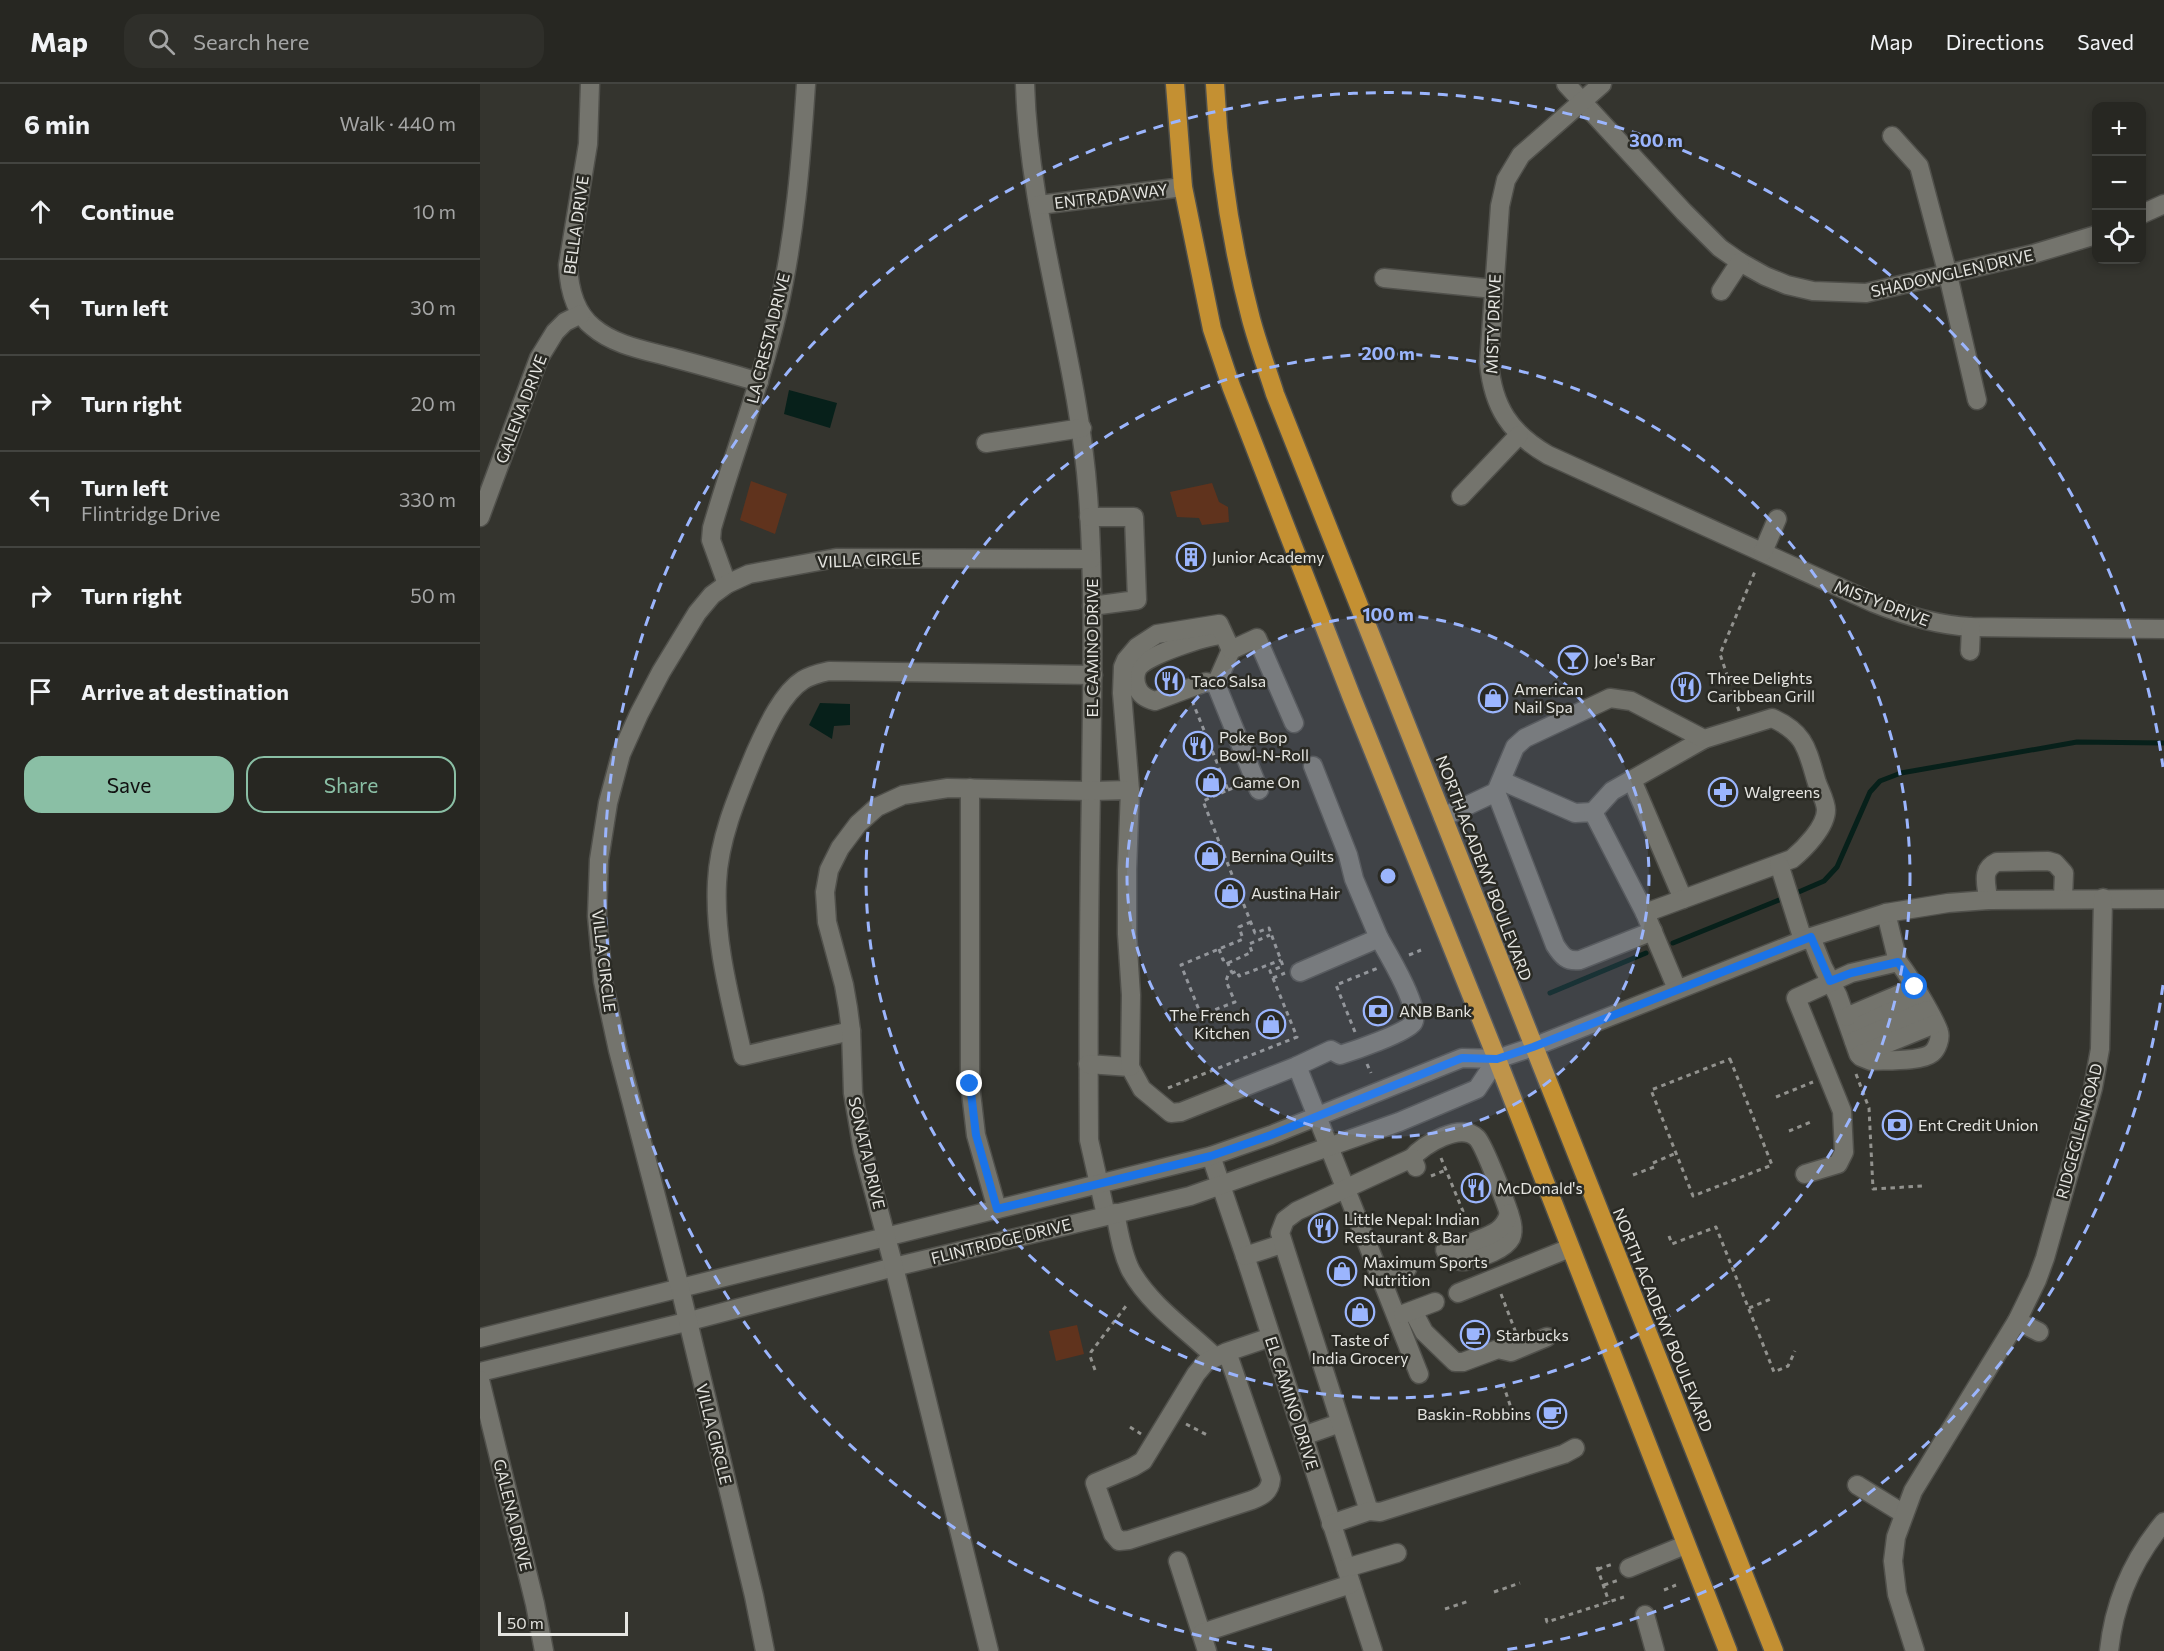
<!DOCTYPE html>
<meta charset="utf-8">
<style>
:root{--surface:#272722;--page:#2f2f2a;--text:#f1f3f6;--muted:#a4a5a5;--line:#434440;--accent:#8abfa5}
body{margin:0;font-family:Commissioner,sans-serif;background:var(--page);color:var(--text)}
.controls{position:absolute;right:18px;top:18px;display:grid;overflow:hidden;border-radius:12px;box-shadow:0 3px 9px #0003}
.controls button{width:54px;height:54px;display:grid;place-items:center;padding:0;border:0;border-bottom:2px solid var(--line);background:var(--surface);color:var(--text);font:30px sans-serif}
.scale{position:absolute;left:18px;bottom:15px;width:130px;box-sizing:border-box;padding-left:6px;border:3px solid #e5e5e1;border-top:0;font-size:16px;line-height:21px;white-space:nowrap;color:#e5e5e1;-webkit-text-stroke:4px #2a2a24;paint-order:stroke}
.stop{position:absolute;width:18px;height:18px;margin:-14px;border:4px solid #1a73e8;border-radius:50%;background:#fff}
.stop.end{background:#1a73e8;border-color:#fff;box-shadow:0 2px 6px #0008}
.list{margin:0;padding:0;list-style:none}
h2{display:flex;justify-content:space-between;align-items:center;height:78px;margin:0;padding:0 24px;font-size:26px}
h2 small{font-size:20px;font-weight:400;color:var(--muted)}
.list li{display:grid;grid-template-columns:39px 1fr auto;gap:18px;align-items:center;box-sizing:border-box;height:96px;padding:0 24px;border-top:2px solid var(--line)}
.list b{display:block;font-size:22px;white-space:nowrap}
.list p{margin:0;font-size:20px;white-space:nowrap;color:var(--muted)}
.list em{font-size:20px;font-style:normal;color:var(--muted)}
.actions{display:flex;gap:12px;padding:18px 24px}
.actions a{flex:1;padding:14px 0;border:2px solid var(--accent);border-radius:18px;text-align:center;font-size:21px;color:var(--accent)}
.actions .main{background:var(--accent);color:#111}
.icon{flex:none;width:33px;height:33px;fill:none;stroke:currentColor;stroke-width:2;stroke-linecap:round;stroke-linejoin:round}
.map{position:relative;flex:none;width:1684px;height:1567px;overflow:hidden}
header{display:flex;align-items:center;gap:36px;box-sizing:border-box;height:84px;padding:0 30px;background:var(--surface);border-bottom:2px solid var(--line)}
header strong{font-size:28px}
nav{display:flex;gap:33px;margin-inline-start:auto;font-size:21px}
.search{width:420px;height:54px;background:var(--page);display:flex;align-items:center;gap:15px;box-sizing:border-box;padding:0 21px;border-radius:18px;color:var(--muted);font-size:22px}
main{display:flex}
aside{flex:1;background:var(--surface)}
.map>svg:first-child{display:block}
.park{fill:#60331d}
.water{fill:#07201a}
.lines{fill:none;stroke-linecap:round;stroke-linejoin:round}
.stream{stroke:#07201a;stroke-width:5}
.minor-casing{stroke:#50504b;stroke-width:21}
.highway-casing{stroke:#50504b;stroke-width:21}
.path{stroke:#92928e;stroke-width:3;stroke-dasharray:4.5 4.5;stroke-linecap:butt}
.minor{stroke:#74746d;stroke-width:18}
.highway{stroke:#c49032;stroke-width:18}
.route{stroke:#1a73e8;stroke-width:8}
.ring{fill:none;stroke:#9bb5fd;stroke-width:3;stroke-dasharray:10 8}
.labels{text-anchor:middle;stroke-width:5;stroke-linejoin:round;paint-order:stroke}
.street-label{font-size:16px;fill:#e5e5e1;stroke:#2a2a24}
.poi-label{font-size:16px;fill:#e5e5e1;stroke:#2a2a24;text-anchor:start}
.centre{fill:#9bb5fd;stroke:#2a2a24;stroke-width:3}
.ring-label{font-size:18px;text-anchor:middle;font-weight:bold;fill:#9bb5fd;stroke:#2a2a24;stroke-width:5;stroke-linejoin:round;paint-order:stroke}
</style>
<header>
<strong>Map</strong>
<div class="search"><svg class="icon" aria-label="search" viewBox="0 0 24 24"><circle cx="10" cy="10" r="6"/><path d="M15 15l6 6"/></svg>Search here</div>
<nav><a>Map</a><a>Directions</a><a>Saved</a></nav>
</header>
<main>
<aside>
<h2>6 min<small>Walk · 440 m</small></h2>
<ul class="list">
<li><svg class="icon" aria-label="ahead" viewBox="0 0 24 24"><path d="M12 20V5M6 11l6-6 6 6"/></svg><div><b>Continue</b></div><em>10 m</em></li>
<li><svg class="icon" aria-label="left" viewBox="0 0 24 24"><path d="M17 20v-9H6M10 6l-5 5 5 5"/></svg><div><b>Turn left</b></div><em>30 m</em></li>
<li><svg class="icon" aria-label="right" viewBox="0 0 24 24"><path d="M7 20v-9h11M14 6l5 5-5 5"/></svg><div><b>Turn right</b></div><em>20 m</em></li>
<li><svg class="icon" aria-label="left" viewBox="0 0 24 24"><path d="M17 20v-9H6M10 6l-5 5 5 5"/></svg><div><b>Turn left</b><p>Flintridge Drive</p></div><em>330 m</em></li>
<li><svg class="icon" aria-label="right" viewBox="0 0 24 24"><path d="M7 20v-9h11M14 6l5 5-5 5"/></svg><div><b>Turn right</b></div><em>50 m</em></li>
<li><svg class="icon" aria-label="arrive" viewBox="0 0 24 24"><path d="M6 21V4h12l-3 4 3 4H6"/></svg><div><b>Arrive at destination</b></div></li>
</ul>
<div class="actions"><a class="main">Save</a><a>Share</a></div>
</aside>
<div class="map">
<svg width="1684" height="1567" viewBox="0 0 1684 1567">
<rect width="100%" height="100%" fill="#34342e"/>
<g class="park">
<path d="M271,397L307,410L295,450L260,436Z"/>
<path d="M732,399L739,418L748,423L749,438L722,441L719,434L697,433L690,408Z"/>
<path d="M597,1241L604,1270L576,1277L569,1247Z"/>
</g>
<g class="water">
<path d="M309,306L357,319L350,344L304,330Z"/>
<path d="M340,619L370,620V641L354,642L352,655L329,641Z"/>
</g>
<g class="lines">
<g class="stream">
<path d="M1314,810L1344,797L1357,783L1390,708L1400,697L1421,689L1597,658L1684,659"/>
<path d="M1193,859L1299,816"/>
<path d="M1070,909L1166,869"/>
</g>
<g class="minor-casing">
<g id="minor">
<path d="M110,0L108,60L88,181C89,204 94,228 113,243C134,261 164,266 190,273C220,281 249,289 279,298"/>
<path d="M545,0C549,139 598,272 608,411C615,508 612,606 611,704C609,821 608,939 609,1056L626,1131"/>
<path d="M1086,0L1204,128L1240,164L1260,178L1285,192L1307,201L1333,207L1386,209L1553,170L1616,151"/>
<path d="M1122,0L1041,71L1026,96L1020,122L1009,279C1013,323 1030,349 1068,371L1394,519C1426,532 1456,541 1491,543L1684,545"/>
<path d="M1412,52L1439,82L1468,191L1497,316"/>
<path d="M559,121L703,103"/>
<path d="M1662,130L1684,120"/>
<path d="M904,194L1014,205"/>
<path d="M1241,207L1260,178"/>
<path d="M506,359L602,344"/>
<path d="M981,412L1039,351"/>
<path d="M0,433L59,274L75,248L85,238L101,230"/>
<path d="M609,433H654L657,516L612,522"/>
<path d="M1283,468L1297,435"/>
<path d="M247,500L231,456L232,444C253,371 281,300 298,226C315,152 321,76 326,0"/>
<path d="M751,566L736,600L779,706"/>
<path d="M1490,567L1491,543"/>
<path d="M736,600L726,598L675,617C667,615 660,611 657,603C655,597 655,589 658,584C667,571 726,552 742,551"/>
<path d="M1152,696L1203,815"/>
<path d="M1022,697L1095,729L1113,728L1165,829"/>
<path d="M490,704V1000L496,1051L517,1125"/>
<path d="M650,706L642,609L643,583L646,576L657,563L677,550L739,540L751,566L777,554L814,639"/>
<path d="M1016,708L1075,861C1082,872 1087,878 1100,876L1173,847"/>
<path d="M1113,728L1132,707L1224,655"/>
<path d="M963,733L1016,708L1035,663L1045,654L1130,614L1151,617L1224,655L1292,634C1326,649 1327,666 1337,699C1340,707 1346,718 1346,726C1346,743 1324,765 1312,775L1165,829L1197,905"/>
<path d="M1299,780L1323,856"/>
<path d="M1508,816C1507,800 1500,786 1517,778L1568,777L1575,779L1584,789L1583,814"/>
<path d="M1331,853L1343,883L1358,912L1378,969L1381,973L1391,977C1405,976 1441,978 1452,969C1457,965 1461,954 1459,948C1455,935 1427,888 1418,878"/>
<path d="M899,854C907,868 942,926 933,939C926,949 873,967 860,971L851,966L817,982L939,1290"/>
<path d="M820,888L899,854L874,795L868,771L833,682"/>
<path d="M1366,933L1425,908"/>
<path d="M1382,941L1441,914"/>
<path d="M371,947L263,972C250,914 234,857 237,798C239,753 259,708 276,667C286,645 302,609 323,596C331,591 340,589 349,587L613,591"/>
<path d="M1374,957L1447,926"/>
<path d="M1379,971L1455,940"/>
<path d="M608,980L650,983L662,1005L691,1029L701,1028L817,982"/>
<path d="M731,1072L765,1172L893,1567"/>
<path d="M932,1074C944,1060 981,1038 997,1054C1004,1061 1030,1128 1032,1140C1033,1145 1033,1149 1031,1154C1024,1167 1000,1173 986,1177H981L965,1166"/>
<path d="M1325,1090L1358,1080L1364,1068L1362,1027L1316,914L1371,889L1418,878L1406,829"/>
<path d="M635,1129C639,1148 642,1170 651,1187C671,1222 707,1246 735,1273"/>
<path d="M972,1171C977,1168 982,1163 988,1160C1005,1152 1024,1150 1029,1129"/>
<path d="M765,1172L802,1160"/>
<path d="M902,1196L927,1185"/>
<path d="M978,1209L1090,1164"/>
<path d="M933,1227L944,1248L975,1278H983L1018,1265L1031,1268L1067,1253"/>
<path d="M923,1230L955,1218"/>
<path d="M1537,1237L1559,1248"/>
<path d="M0,1254L731,1072L791,1051L982,974L1017,975L1053,963L1331,853L1406,829L1468,819L1508,816L1684,815"/>
<path d="M747,1268L726,1278L716,1290L663,1377L653,1383L615,1399L633,1450L639,1457L649,1456L772,1416C782,1412 790,1408 791,1395L747,1268L791,1253"/>
<path d="M0,1288L206,1238L414,1183L710,1112L919,1038L997,1005L1017,975"/>
<path d="M0,1296L55,1520L64,1567"/>
<path d="M823,1352L860,1339"/>
<path d="M1377,1401L1424,1430"/>
<path d="M889,1427L800,1149L805,1136L817,1127L932,1074L936,1083"/>
<path d="M851,1440L889,1427L900,1428L1084,1370L1095,1364"/>
<path d="M698,1477L727,1567"/>
<path d="M866,1484L917,1469"/>
<path d="M1149,1484L1205,1461"/>
<path d="M1165,1531L1175,1567"/>
<path d="M722,1549L871,1500"/>
<path d="M285,1567L274,1512L200,1204L138,966L123,897L117,832L119,776L128,719L141,670L159,630L181,588L217,529L232,511L247,500L269,490L356,474L611,475"/>
<path d="M509,1567L414,1183L383,1067L373,1009L371,947L368,924L364,901L347,838L345,808L349,786L360,764L378,740L397,723L423,711L468,704L611,707L650,706L647,786V850L651,911L650,983"/>
<path d="M1435,1567L1417,1510L1413,1477L1416,1453L1433,1407L1537,1237L1557,1196L1565,1174L1613,1004L1620,965L1623,814"/>
<path d="M1629,1567C1634,1519 1653,1475 1684,1438"/>
</g>
</g>
<g class="highway-casing">
<g id="highway">
<path d="M695,0L703,103L732,245L751,302L872,614L1017,975L1248,1567"/>
<path d="M735,0C739,79 751,159 771,235C778,261 787,285 795,310L1294,1567"/>
</g>
</g>
<g class="path">
<path d="M1259,627L1240,570L1276,485"/>
<path d="M748,706L760,701"/>
<path d="M771,838L759,843L763,855L701,881L721,931L755,918L746,897L748,891L757,887L759,892L801,876"/>
<path d="M739,865L743,876L746,875L752,889"/>
<path d="M929,871L941,866"/>
<path d="M748,879L772,868L769,860L790,851"/>
<path d="M793,894L805,889"/>
<path d="M875,948L856,901L898,884"/>
<path d="M1250,975L1292,1081L1213,1112L1171,1006Z"/>
<path d="M887,980L891,989"/>
<path d="M1376,990L1389,1024L1393,1105L1442,1102"/>
<path d="M688,1004L817,953L790,887L803,882L789,844L775,849L723,717L748,706L713,619"/>
<path d="M1296,1013L1333,998"/>
<path d="M1309,1047L1333,1037"/>
<path d="M961,1074L989,1142"/>
<path d="M1173,1079L1196,1069"/>
<path d="M1153,1091L1174,1083"/>
<path d="M951,1092L966,1086"/>
<path d="M1189,1152L1192,1160L1236,1143L1294,1288L1308,1282L1315,1267"/>
<path d="M1021,1210L1036,1249"/>
<path d="M1269,1224L1293,1214"/>
<path d="M615,1286L610,1272L611,1268L646,1222"/>
<path d="M1023,1300L1031,1324"/>
<path d="M706,1340L729,1352"/>
<path d="M650,1343L661,1350"/>
<path d="M1117,1483L1129,1518"/>
<path d="M1118,1485L1133,1480"/>
<path d="M1124,1501L1139,1496"/>
<path d="M1184,1506L1196,1501"/>
<path d="M1014,1508L1040,1499"/>
<path d="M965,1525L989,1517"/>
<path d="M1066,1534L1067,1538L1144,1513"/>
</g>
<use href="#minor" class="minor"/>
<use href="#highway" class="highway"/>
</g>
<g class="lines">
<path class="route" d="M490,1000L496,1051L517,1125L731,1072L791,1051L982,974L1017,975L1053,963L1331,853L1350,897L1371,889L1418,878L1435,903"/>
</g>
<circle cx="908" cy="792" r="261" fill="#9bb5fd" fill-opacity=".12"/>
<g class="ring">
<circle cx="908" cy="792" r="261"/>
<circle cx="908" cy="792" r="522"/>
<path d="M1683 901A783 783 0 0 1 1024 1566M792 1566A783 783 0 1 1 1683 683"/>
</g>
<defs>
<g id="building-ring" transform="scale(1.5)"><circle r="9.5" fill="#2a2a24" stroke="#9bb5fd" stroke-width="1.5"/><path d="M-4-6H4V6H1V3H-1V6H-4ZM-2.5-4.3h1.7v1.8h-1.7ZM.8-4.3h1.7v1.8H.8ZM-2.5-1h1.7V.8h-1.7ZM.8-1h1.7V.8H.8Z" fill="#9bb5fd"/></g>
<g id="bar-ring" transform="scale(1.5)"><circle r="9.5" fill="#2a2a24" stroke="#9bb5fd" stroke-width="1.5"/><path d="M-6-5H6L.8 .8V4.5H3.5V6h-7V4.5H-.8V.8Z" fill="#9bb5fd"/></g>
<g id="restaurant-ring" transform="scale(1.5)"><circle r="9.5" fill="#2a2a24" stroke="#9bb5fd" stroke-width="1.5"/><path d="M-5-6h1v4h1v-4h1v4h1v-4h1v5L-1.5 .5V6h-2V.5L-5-1ZM5-6V6H3V1.5H1.5Q1.5-4 5-6Z" fill="#9bb5fd"/></g>
<g id="shop-ring" transform="scale(1.5)"><circle r="9.5" fill="#2a2a24" stroke="#9bb5fd" stroke-width="1.5"/><path d="M-5-2.5h2.3a2.7 3.5 0 0 1 5.4 0H5L5.5 6h-11ZM-1.5-2.5h3a1.5 2.3 0 0 0-3 0Z" fill="#9bb5fd"/></g>
<g id="pharmacy-ring" transform="scale(1.5)"><circle r="9.5" fill="#2a2a24" stroke="#9bb5fd" stroke-width="1.5"/><path d="M-2-6h4v4h4v4h-4v4h-4v-4h-4v-4h4Z" fill="#9bb5fd"/></g>
<g id="bank-ring" transform="scale(1.5)"><circle r="9.5" fill="#2a2a24" stroke="#9bb5fd" stroke-width="1.5"/><path d="M-6-4H6V4H-6ZM0-2.3a2.3 2.3 0 1 0 0 4.6a2.3 2.3 0 1 0 0-4.6Z" fill="#9bb5fd"/></g>
<g id="cafe-ring" transform="scale(1.5)"><circle r="9.5" fill="#2a2a24" stroke="#9bb5fd" stroke-width="1.5"/><path d="M-5.5-4.5H6V0H3Q3 3.5 0 3.5H-2.5Q-5.5 3.5-5.5 0ZM3-3.2v2h1.7v-2ZM-6 4.5H4V6H-6Z" fill="#9bb5fd"/></g>
</defs>
<g fill-rule="evenodd">
<use href="#building-ring" x="711" y="473"/>
<use href="#bar-ring" x="1093" y="576"/>
<use href="#restaurant-ring" x="690" y="597"/>
<use href="#restaurant-ring" x="1206" y="603"/>
<use href="#shop-ring" x="1013" y="614"/>
<use href="#restaurant-ring" x="718" y="662"/>
<use href="#shop-ring" x="731" y="698"/>
<use href="#pharmacy-ring" x="1243" y="708"/>
<use href="#shop-ring" x="730" y="772"/>
<use href="#shop-ring" x="750" y="809"/>
<use href="#bank-ring" x="898" y="927"/>
<use href="#shop-ring" x="791" y="940"/>
<use href="#bank-ring" x="1417" y="1041"/>
<use href="#restaurant-ring" x="996" y="1104"/>
<use href="#restaurant-ring" x="843" y="1144"/>
<use href="#shop-ring" x="862" y="1187"/>
<use href="#shop-ring" x="880" y="1228"/>
<use href="#cafe-ring" x="995" y="1251"/>
<use href="#cafe-ring" x="1072" y="1330"/>
</g>
<g class="labels">
<g class="street-label">
<text transform="translate(631 112) rotate(-7)" y="6">ENTRADA WAY</text>
<text transform="translate(96 141) rotate(-82)" y="6">BELLA DRIVE</text>
<text transform="translate(1472 189) rotate(-13)" y="6">SHADOWGLEN DRIVE</text>
<text transform="translate(1013 240) rotate(-88)" y="6">MISTY DRIVE</text>
<text transform="translate(288 254) rotate(-76)" y="6">LA CRESTA DRIVE</text>
<text transform="translate(41 325) rotate(-69)" y="6">GALENA DRIVE</text>
<text transform="translate(389 476) rotate(-2)" y="6">VILLA CIRCLE</text>
<text transform="translate(1402 519) rotate(21)" y="6">MISTY DRIVE</text>
<text transform="translate(612 564) rotate(-90)" y="6">EL CAMINO DRIVE</text>
<text transform="translate(1004 784) rotate(69)" y="6">NORTH ACADEMY BOULEVARD</text>
<text transform="translate(124 877) rotate(83)" y="6">VILLA CIRCLE</text>
<text transform="translate(1599 1047) rotate(-75)" y="6">RIDGEGLEN ROAD</text>
<text transform="translate(387 1069) rotate(77)" y="6">SONATA DRIVE</text>
<text transform="translate(521 1157) rotate(-14)" y="6">FLINTRIDGE DRIVE</text>
<text transform="translate(1183 1236) rotate(68)" y="6">NORTH ACADEMY BOULEVARD</text>
<text transform="translate(812 1319) rotate(72)" y="6">EL CAMINO DRIVE</text>
<text transform="translate(234 1350) rotate(76)" y="6">VILLA CIRCLE</text>
<text transform="translate(33 1431) rotate(76)" y="6">GALENA DRIVE</text>
</g>
<g class="poi-label">
<text x="732" y="479">Junior Academy</text>
<text x="1114" y="582">Joe's Bar</text>
<text x="1227" y="600">Three Delights<tspan x="1227" dy="18">Caribbean Grill</tspan></text>
<text x="711" y="603">Taco Salsa</text>
<text x="1034" y="611">American<tspan x="1034" dy="18">Nail Spa</tspan></text>
<text x="739" y="659">Poke Bop<tspan x="739" dy="18">Bowl-N-Roll</tspan></text>
<text x="752" y="704">Game On</text>
<text x="1264" y="714">Walgreens</text>
<text x="751" y="778">Bernina Quilts</text>
<text x="771" y="815">Austina Hair</text>
<text x="919" y="933">ANB Bank</text>
<text x="770" y="937" text-anchor="end">The French<tspan x="770" dy="18">Kitchen</tspan></text>
<text x="1438" y="1047">Ent Credit Union</text>
<text x="1017" y="1110">McDonald's</text>
<text x="864" y="1141">Little Nepal: Indian<tspan x="864" dy="18">Restaurant &amp; Bar</tspan></text>
<text x="883" y="1184">Maximum Sports<tspan x="883" dy="18">Nutrition</tspan></text>
<text x="1016" y="1257">Starbucks</text>
<text x="880" y="1262" text-anchor="middle">Taste of<tspan x="880" dy="18">India Grocery</tspan></text>
<text x="1051" y="1336" text-anchor="end">Baskin-Robbins</text>
</g>
</g>
<circle cx="908" cy="792" r="9" class="centre"/>
<g class="ring-label">
<text x="1176" y="63">300 m</text>
<text x="908" y="276">200 m</text>
<text x="908" y="537">100 m</text>
</g>
</svg>
<div class="controls">
<button>+</button>
<button>−</button>
<button><svg class="icon" aria-label="locate" viewBox="0 0 24 24"><circle cx="12" cy="12" r="6"/><path d="M12 2v4M12 18v4M2 12h4M18 12h4"/></svg></button>
</div>
<div class="scale">50 m</div>
<div class="stop" style="left:1435px;top:903px"></div>
<div class="stop end" style="left:490px;top:1000px"></div>
</div>
</main>
